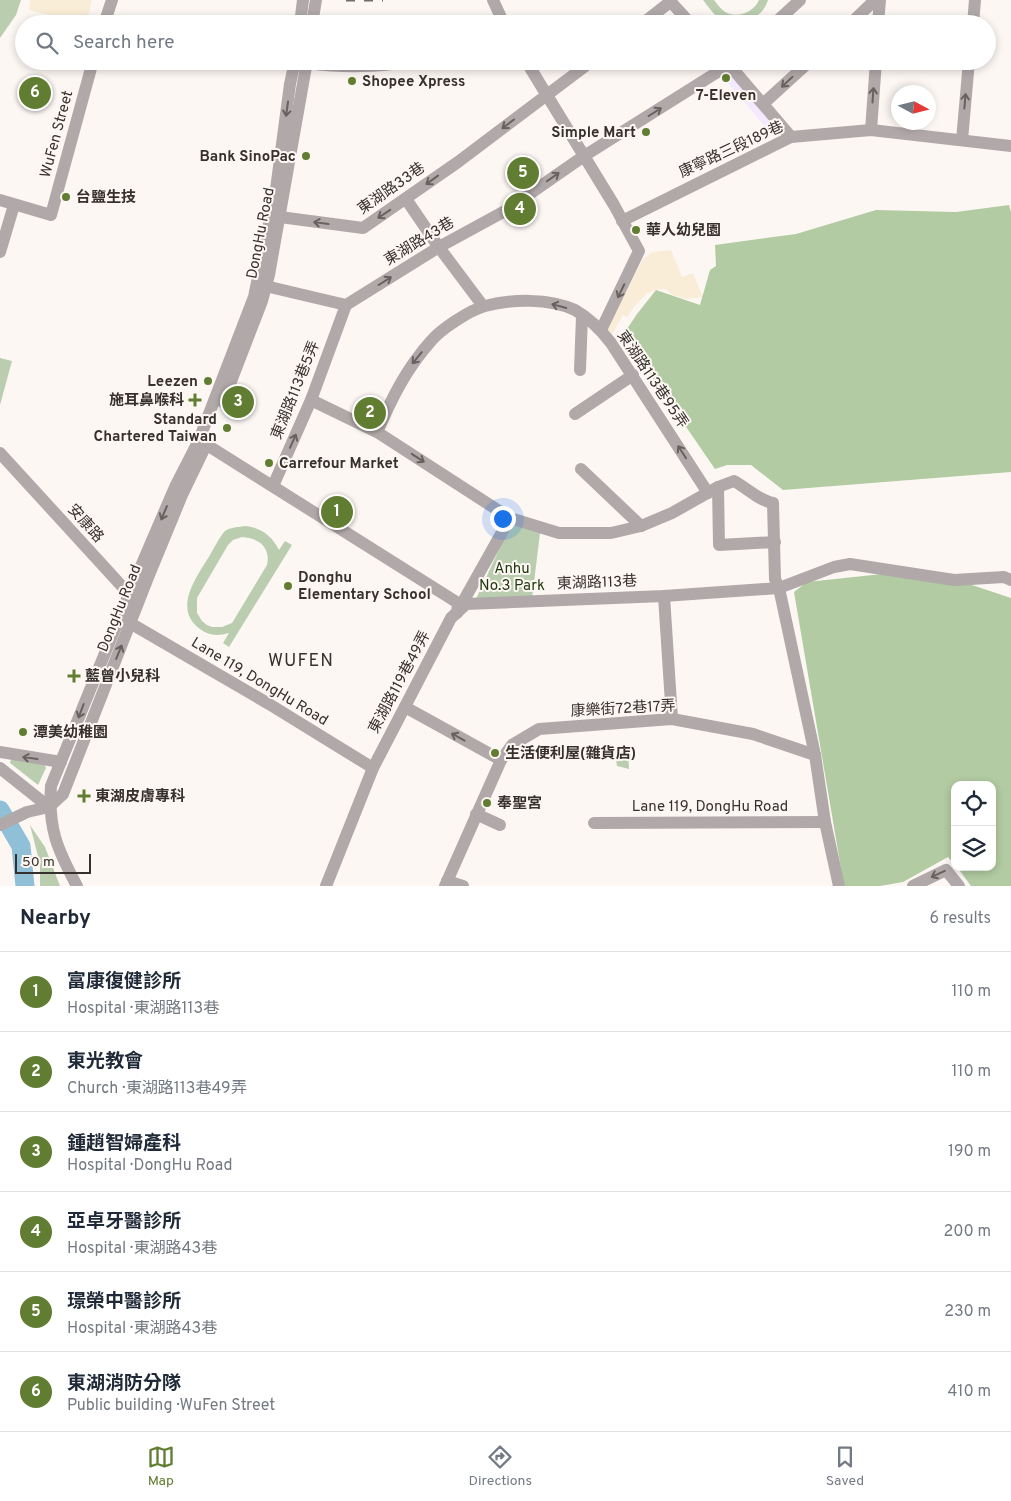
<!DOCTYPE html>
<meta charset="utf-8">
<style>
:root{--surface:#fff;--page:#f6f6f7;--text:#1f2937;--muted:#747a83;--line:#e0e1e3;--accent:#617d31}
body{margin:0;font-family:Overpass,"Noto Sans TC",sans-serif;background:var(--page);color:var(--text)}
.controls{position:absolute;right:15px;bottom:15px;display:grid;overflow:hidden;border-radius:10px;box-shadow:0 2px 8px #0003}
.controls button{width:45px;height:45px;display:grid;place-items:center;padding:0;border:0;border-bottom:1px solid var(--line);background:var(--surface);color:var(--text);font:25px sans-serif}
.compass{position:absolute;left:891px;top:85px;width:45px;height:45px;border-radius:50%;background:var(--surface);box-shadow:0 2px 8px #0003;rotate:97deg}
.scale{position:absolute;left:15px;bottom:12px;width:76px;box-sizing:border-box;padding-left:5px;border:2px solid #37312e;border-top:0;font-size:14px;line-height:18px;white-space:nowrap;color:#37312e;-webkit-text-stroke:4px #fdf7f4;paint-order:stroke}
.you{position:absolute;left:502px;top:518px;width:18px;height:18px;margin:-12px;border:4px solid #fff;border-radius:50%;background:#1a73e8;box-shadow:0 0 0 8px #1a73e833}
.badge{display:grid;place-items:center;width:32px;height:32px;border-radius:50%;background:var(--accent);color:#fff;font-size:16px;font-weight:700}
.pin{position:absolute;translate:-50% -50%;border:2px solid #fff;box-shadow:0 1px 5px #0006}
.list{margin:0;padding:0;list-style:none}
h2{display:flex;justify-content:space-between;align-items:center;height:65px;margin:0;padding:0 20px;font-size:21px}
h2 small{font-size:16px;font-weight:400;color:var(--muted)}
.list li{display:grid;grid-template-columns:32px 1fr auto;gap:15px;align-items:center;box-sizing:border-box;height:80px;padding:0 20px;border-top:1px solid var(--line)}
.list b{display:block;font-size:19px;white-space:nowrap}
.list p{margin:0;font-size:16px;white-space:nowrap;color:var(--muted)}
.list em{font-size:16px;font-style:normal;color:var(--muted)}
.icon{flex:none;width:28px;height:28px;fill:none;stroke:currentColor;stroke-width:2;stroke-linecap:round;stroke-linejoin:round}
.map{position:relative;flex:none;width:1011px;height:886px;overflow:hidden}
.search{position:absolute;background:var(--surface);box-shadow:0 2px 8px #0003;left:15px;right:15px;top:15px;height:55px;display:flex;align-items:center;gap:12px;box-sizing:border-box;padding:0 18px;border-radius:28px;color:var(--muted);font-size:19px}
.sheet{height:545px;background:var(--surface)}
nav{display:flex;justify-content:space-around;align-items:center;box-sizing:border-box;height:70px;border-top:1px solid var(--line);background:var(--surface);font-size:14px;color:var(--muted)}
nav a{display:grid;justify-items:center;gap:2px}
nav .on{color:var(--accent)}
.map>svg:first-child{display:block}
.commercial{fill:#f3eaff}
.industrial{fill:#f9edd8}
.green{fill:#baceaf;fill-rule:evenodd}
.forest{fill:#b2cba2}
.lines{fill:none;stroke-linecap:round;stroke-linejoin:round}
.river{stroke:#8fc0d8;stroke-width:19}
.minor{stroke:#b1a9a9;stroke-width:12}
.tertiary{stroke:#b1a9a9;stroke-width:12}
.rail{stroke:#736d6a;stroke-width:3;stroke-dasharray:9 9;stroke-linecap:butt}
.oneway{stroke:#68615f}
.poi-dot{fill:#617d31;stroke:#fdf7f4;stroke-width:2}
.labels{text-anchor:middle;stroke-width:4;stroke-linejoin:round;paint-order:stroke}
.poi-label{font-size:15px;font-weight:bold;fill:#37312e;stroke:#fdf7f4;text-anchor:start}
.street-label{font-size:15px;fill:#37312e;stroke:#fdf7f4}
.park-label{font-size:15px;fill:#1e360b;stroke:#fdf7f4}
.quarter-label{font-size:18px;letter-spacing:1px;fill:#37312e;stroke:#fdf7f4}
</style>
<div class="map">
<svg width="1011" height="886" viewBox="0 0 1011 886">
<rect width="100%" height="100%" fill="#fdf7f4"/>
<path class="commercial" d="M709,61H729L787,126L774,137Z"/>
<g class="industrial">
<path d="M30,0H92L86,24L29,10Z"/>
<path d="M671,250L682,277L693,273L703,297L686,299L673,295L666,289L655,290L646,294L633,308L627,317L623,315L612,334L606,329L643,259L653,252Z"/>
</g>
<g class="green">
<path d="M0,0H21L16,15L0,38Z"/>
<path d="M703,0H714C717,4 721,9 725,12C737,19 754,12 759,0H768C763,18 740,29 722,20C714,16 708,6 703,0Z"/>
<path d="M0,358L12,361L0,405Z"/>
<path d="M511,524L540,533L532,599L475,601Z"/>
<path d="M246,526C262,528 272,536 279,550L285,541L292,545L229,647L223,643L229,633C218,636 209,636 200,629C172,609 197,576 210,555C214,548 219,538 224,532C229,527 239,527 246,526ZM242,537C259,538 271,548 267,565L232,623L222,627H212L207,625L202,621L197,613V598L228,545L233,540Z"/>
<path d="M614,748H628L629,769L617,766Z"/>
<path d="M11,759L44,763L46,768L38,785L10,763Z"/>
<path d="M30,825L45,847L60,886H40V864Z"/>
</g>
<g class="forest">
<path d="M1009,205L1011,212V472L783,490L751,465H727L715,469L623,335L637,314L656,290L700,305L710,270L716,266L715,245L796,234L876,210L956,212Z"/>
<path d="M882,574L972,585L1011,598V886H971L957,867H992V785H955V865L948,857L903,882L880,886H844L794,592L807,582Z"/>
</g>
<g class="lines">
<path class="river" d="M0,810L21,846L25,886"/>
<g class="minor">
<path d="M493,0L504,24"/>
<path d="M669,0L691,24"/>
<path d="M104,24L112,0"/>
<path d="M642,24L670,2"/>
<path d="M774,24L800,0"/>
<path d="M850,24L875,0"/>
<path d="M878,24L880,0"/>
<path d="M973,24L975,0"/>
<path d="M526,61L614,205L639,251L601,330"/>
<path d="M726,61L791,137"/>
<path d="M307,63C346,68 375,67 415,61"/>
<path d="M764,103L810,61"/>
<path d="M871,130L876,61"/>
<path d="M962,140L969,61"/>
<path d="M406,199L438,246L483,306"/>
<path d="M0,200L51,215L93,61"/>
<path d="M280,217L363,228L458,162L592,61"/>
<path d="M622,221L791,137L871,130L1011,146"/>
<path d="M0,252L14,205"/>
<path d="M257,284L346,305L439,247L505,211L584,156L735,61"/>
<path d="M580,370L582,316"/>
<path d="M311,400L377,432L510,518"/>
<path d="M575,414L633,375"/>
<path d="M377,432C392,398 406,369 431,341C441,329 470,310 485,306C512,299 549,298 575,310C589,318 601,330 611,343L708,493"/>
<path d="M207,445L458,603L457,613"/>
<path d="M0,453L129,594L130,623L269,704L373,768"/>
<path d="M581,469L641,526"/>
<path d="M273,486L311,400L346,305"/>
<path d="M718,487L719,545L775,542"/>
<path d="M664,596L672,719"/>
<path d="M459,609L510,518L559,533H611L641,526L672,513L718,487L734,481C747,488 758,500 773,503L775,579L779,588L815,755L825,822L839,886"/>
<path d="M405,707L501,760"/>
<path d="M0,752L61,762"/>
<path d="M0,768L49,807"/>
<path d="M476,814L500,825"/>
<path d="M594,823L825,822"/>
<path d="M447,881L463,886"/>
<path d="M326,886L373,768L451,618L466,604L664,596L779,588L834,567L850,564L954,580L1004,577L1011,580"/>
<path d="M445,886L501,760L512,745L539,729L672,719L753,734L815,755"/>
<path d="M913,886L946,870L959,886"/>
</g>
<g class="tertiary">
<path d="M300,24L303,0"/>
<path d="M312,24L316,0"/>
<path d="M223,402L262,301L269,275L307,61"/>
<path d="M0,825L27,812L49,807L63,794L149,575L182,495L210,437"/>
<path d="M77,886C57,849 48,828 51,786L129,594L175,487L199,440L254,297L276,189L290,84L295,61"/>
</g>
<path class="rail" d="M346,0H383"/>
</g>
<defs><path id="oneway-shaft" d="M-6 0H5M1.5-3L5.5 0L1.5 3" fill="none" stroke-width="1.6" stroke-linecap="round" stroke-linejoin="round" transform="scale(1.25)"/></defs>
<g class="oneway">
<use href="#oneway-shaft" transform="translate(787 82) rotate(137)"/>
<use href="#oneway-shaft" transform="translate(873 95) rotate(-86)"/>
<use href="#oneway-shaft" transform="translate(965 101) rotate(-85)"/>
<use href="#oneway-shaft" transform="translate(287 109) rotate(98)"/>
<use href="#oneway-shaft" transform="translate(655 112) rotate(-32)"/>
<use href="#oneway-shaft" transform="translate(508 124) rotate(143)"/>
<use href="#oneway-shaft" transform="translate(553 177) rotate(-35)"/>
<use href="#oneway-shaft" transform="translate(432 180) rotate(144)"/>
<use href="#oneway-shaft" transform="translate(384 214) rotate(146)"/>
<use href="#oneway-shaft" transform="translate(321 223) rotate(-172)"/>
<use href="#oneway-shaft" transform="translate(385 281) rotate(-32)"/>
<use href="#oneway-shaft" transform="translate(621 291) rotate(116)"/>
<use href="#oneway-shaft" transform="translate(559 306) rotate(-165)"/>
<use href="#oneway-shaft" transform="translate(417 358) rotate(129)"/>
<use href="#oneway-shaft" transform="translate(293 441) rotate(-66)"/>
<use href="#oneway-shaft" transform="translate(682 452) rotate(-123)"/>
<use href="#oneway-shaft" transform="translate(418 458) rotate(33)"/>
<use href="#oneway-shaft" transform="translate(164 513) rotate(113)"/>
<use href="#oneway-shaft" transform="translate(119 652) rotate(-68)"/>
<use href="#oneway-shaft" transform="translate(81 711) rotate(111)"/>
<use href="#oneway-shaft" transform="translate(458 737) rotate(-151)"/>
<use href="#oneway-shaft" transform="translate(30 758) rotate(-172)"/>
<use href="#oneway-shaft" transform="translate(938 874) rotate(155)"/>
</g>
<g class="poi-dot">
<circle cx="726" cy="78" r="5"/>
<circle cx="352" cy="81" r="5"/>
<circle cx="646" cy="132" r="5"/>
<circle cx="306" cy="156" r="5"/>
<circle cx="66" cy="197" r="5"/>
<circle cx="636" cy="230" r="5"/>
<circle cx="208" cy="381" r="5"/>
<path d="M192.5 392.5h5v5h5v5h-5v5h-5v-5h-5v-5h5z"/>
<circle cx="227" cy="428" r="5"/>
<circle cx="269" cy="463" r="5"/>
<circle cx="288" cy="586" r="5"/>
<path d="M71.5 668.5h5v5h5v5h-5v5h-5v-5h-5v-5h5z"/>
<circle cx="23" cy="732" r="5"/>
<circle cx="495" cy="753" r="5"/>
<path d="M81.5 788.5h5v5h5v5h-5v5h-5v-5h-5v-5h5z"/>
<circle cx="487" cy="803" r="5"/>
</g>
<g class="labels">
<g class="poi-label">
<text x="362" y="86">Shopee Xpress</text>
<text x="726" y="100" text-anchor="middle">7-Eleven</text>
<text x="636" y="137" text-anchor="end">Simple Mart</text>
<text x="296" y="161" text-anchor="end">Bank SinoPac</text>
<text x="76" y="202">台鹽生技</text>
<text x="646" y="235">華人幼兒園</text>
<text x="198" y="386" text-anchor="end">Leezen</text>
<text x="184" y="405" text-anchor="end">施耳鼻喉科</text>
<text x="217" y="424" text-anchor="end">Standard<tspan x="217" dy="17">Chartered Taiwan</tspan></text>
<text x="279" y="468">Carrefour Market</text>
<text x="298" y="582">Donghu<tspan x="298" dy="17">Elementary School</tspan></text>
<text x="85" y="681">藍曾小兒科</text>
<text x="33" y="737">潭美幼稚園</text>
<text x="505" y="758">生活便利屋(雜貨店)</text>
<text x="95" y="801">東湖皮膚專科</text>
<text x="497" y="808">奉聖宮</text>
</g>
<g class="street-label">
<text transform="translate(56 134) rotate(-75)" y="5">WuFen Street</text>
<text transform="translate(731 149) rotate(-25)" y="5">康寧路三段189巷</text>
<text transform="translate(391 188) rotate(-35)" y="5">東湖路33巷</text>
<text transform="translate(260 233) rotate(-79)" y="5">DongHu Road</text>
<text transform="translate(419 241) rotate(-31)" y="5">東湖路43巷</text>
<text transform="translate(653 379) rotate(56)" y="5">東湖路113巷95弄</text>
<text transform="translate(295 390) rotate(-68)" y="5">東湖路113巷5弄</text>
<text transform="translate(86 523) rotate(48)" y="5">安康路</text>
<text transform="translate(597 582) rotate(-2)" y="5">東湖路113巷</text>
<text transform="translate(119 608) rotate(-68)" y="5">DongHu Road</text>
<text transform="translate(260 681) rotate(31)" y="5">Lane 119, DongHu Road</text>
<text transform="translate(399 682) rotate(-62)" y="5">東湖路119巷49弄</text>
<text transform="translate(623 708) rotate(-3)" y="5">康樂街72巷17弄</text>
<text x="710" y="811">Lane 119, DongHu Road</text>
</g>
<g class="park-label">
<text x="512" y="573">Anhu<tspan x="512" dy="17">No.3 Park</tspan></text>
</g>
<g class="quarter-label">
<text x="301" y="666">WUFEN</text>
</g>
</g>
</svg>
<div class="controls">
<button><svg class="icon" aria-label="locate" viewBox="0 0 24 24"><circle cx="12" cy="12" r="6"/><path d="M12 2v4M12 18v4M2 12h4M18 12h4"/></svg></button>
<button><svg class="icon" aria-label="layers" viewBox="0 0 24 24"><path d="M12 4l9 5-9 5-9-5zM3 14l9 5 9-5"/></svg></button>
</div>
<svg class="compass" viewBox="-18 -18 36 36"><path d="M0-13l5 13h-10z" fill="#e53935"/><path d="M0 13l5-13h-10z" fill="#747a83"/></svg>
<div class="scale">50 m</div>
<div class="you"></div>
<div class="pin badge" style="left:337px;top:512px">1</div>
<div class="pin badge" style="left:370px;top:413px">2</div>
<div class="pin badge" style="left:238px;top:402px">3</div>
<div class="pin badge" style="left:520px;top:209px">4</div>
<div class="pin badge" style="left:523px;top:173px">5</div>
<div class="pin badge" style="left:35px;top:93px">6</div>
<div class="search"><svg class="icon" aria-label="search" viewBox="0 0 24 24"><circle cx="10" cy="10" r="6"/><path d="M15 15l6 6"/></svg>Search here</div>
</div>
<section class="sheet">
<h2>Nearby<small>6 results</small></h2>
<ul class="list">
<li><span class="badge">1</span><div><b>富康復健診所</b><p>Hospital · 東湖路113巷</p></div><em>110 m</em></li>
<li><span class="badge">2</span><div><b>東光教會</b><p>Church · 東湖路113巷49弄</p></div><em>110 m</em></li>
<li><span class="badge">3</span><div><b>鍾趙智婦產科</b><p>Hospital · DongHu Road</p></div><em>190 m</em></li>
<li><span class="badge">4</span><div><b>亞卓牙醫診所</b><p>Hospital · 東湖路43巷</p></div><em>200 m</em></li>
<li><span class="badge">5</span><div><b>璟榮中醫診所</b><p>Hospital · 東湖路43巷</p></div><em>230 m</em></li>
<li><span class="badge">6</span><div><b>東湖消防分隊</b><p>Public building · WuFen Street</p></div><em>410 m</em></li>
</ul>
</section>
<nav>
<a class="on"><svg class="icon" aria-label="map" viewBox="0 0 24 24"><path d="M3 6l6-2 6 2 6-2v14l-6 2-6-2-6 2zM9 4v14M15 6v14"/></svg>Map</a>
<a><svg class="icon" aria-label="directions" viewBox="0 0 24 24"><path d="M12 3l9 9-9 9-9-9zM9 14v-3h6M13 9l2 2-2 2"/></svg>Directions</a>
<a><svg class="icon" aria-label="saved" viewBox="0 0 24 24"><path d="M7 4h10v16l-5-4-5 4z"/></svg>Saved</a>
</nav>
